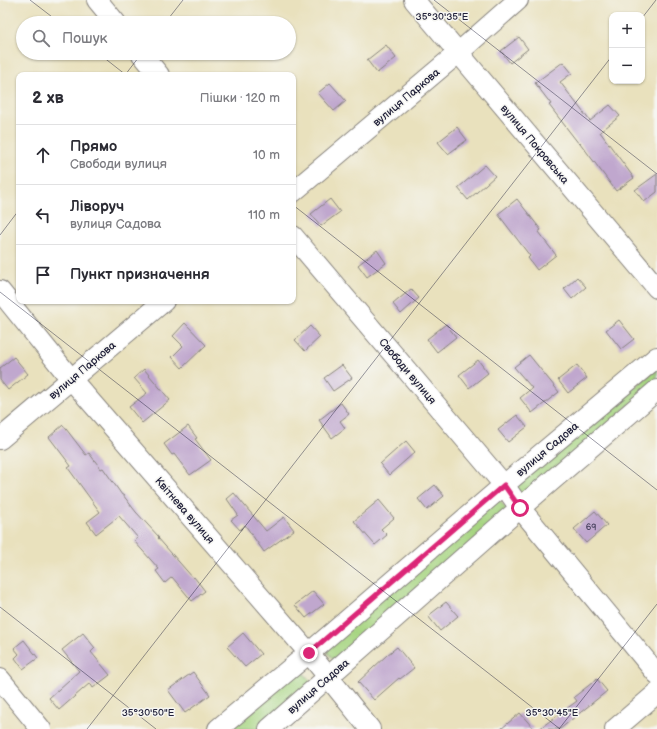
<!DOCTYPE html>
<html lang="uk">
<meta charset="utf-8">
<style>
:root{--surface:#fff;--page:#f7f7f7;--text:#2b2b33;--muted:#7c7c81;--line:#e1e1e2}
body{margin:0;font-family:"Balsamiq Sans",sans-serif;background:var(--page);color:var(--text)}
.controls{position:absolute;right:12px;top:12px;display:grid;overflow:hidden;border-radius:8px;box-shadow:0 1px 3px #0004}
.controls button{width:36px;height:36px;display:grid;place-items:center;padding:0;border:0;border-bottom:1px solid var(--line);background:var(--surface);color:var(--text);font:20px sans-serif}
.stop{position:absolute;width:12px;height:12px;margin:-9px;border:3px solid #db2777;border-radius:50%;background:#fff}
.stop.end{background:#db2777;border-color:#fff;box-shadow:0 1px 4px #0008}
.list{margin:0;padding:0;list-style:none}
h2{display:flex;justify-content:space-between;align-items:center;height:52px;margin:0;padding:0 16px;font-size:17px}
h2 small{font-size:13px;font-weight:400;color:var(--muted)}
.list li{display:grid;grid-template-columns:26px 1fr auto;gap:12px;align-items:center;box-sizing:border-box;height:60px;padding:0 16px;border-top:1px solid var(--line)}
.list b{display:block;font-size:15px;white-space:nowrap}
.list p{margin:0;font-size:13px;white-space:nowrap;color:var(--muted)}
.list em{font-size:13px;font-style:normal;color:var(--muted)}
.icon{flex:none;width:22px;height:22px;fill:none;stroke:currentColor;stroke-width:2;stroke-linecap:round;stroke-linejoin:round}
.map{position:relative;flex:none;width:657px;height:729px;overflow:hidden}
.search{position:absolute;background:var(--surface);box-shadow:0 1px 3px #0004;left:16px;top:16px;width:280px;height:44px;display:flex;align-items:center;gap:10px;box-sizing:border-box;padding:0 14px;border-radius:22px;color:var(--muted);font-size:15px}
.panel{position:absolute;background:var(--surface);box-shadow:0 1px 3px #0004;left:16px;top:72px;width:280px;height:232px;border-radius:8px}
.map>svg:first-child{display:block}
.green{fill:#a7d582;stroke:#647c5e}
.building{fill:#c0a7ce}
.lines{fill:none;stroke-linecap:round;stroke-linejoin:round}
.minor-casing{stroke:#86827c;stroke-width:22}
.minor{stroke:#fff;stroke-width:20}
.route{stroke:#db2777;stroke-width:5}
.ticks{fill:none;stroke:#22223b;stroke-width:1;stroke-opacity:0.45}
.labels{text-anchor:middle;stroke-width:3;stroke-linejoin:round;paint-order:stroke}
.number-label{font-size:9px;fill:#4a4360}
.street-label{font-size:11px;fill:#22223b;stroke:#f6f6f2}
.ticks-label{font-size:10px;text-anchor:middle;fill:#22223b;stroke:#f6f6f2;stroke-width:3;stroke-linejoin:round;paint-order:stroke}
</style>
<div class="map">
<svg width="657" height="729" viewBox="0 0 657 729">
<rect width="100%" height="100%" fill="#f6f6f2"/>
<filter id="ink" filterUnits="userSpaceOnUse"><feTurbulence type="fractalNoise" baseFrequency=".025" numOctaves="2"/><feDisplacementMap in="SourceGraphic" scale="8" xChannelSelector="R" yChannelSelector="G"/><feConvolveMatrix kernelMatrix="1 2 1 2 8 2 1 2 1" color-interpolation-filters="sRGB"/></filter>
<filter id="wash" filterUnits="userSpaceOnUse"><feTurbulence type="fractalNoise" baseFrequency=".012" numOctaves="4" result="noise"/><feDisplacementMap in="SourceGraphic" scale="16" xChannelSelector="R" yChannelSelector="G"/><feGaussianBlur stdDeviation="0.9" result="paint"/><feColorMatrix in="noise" values="0 0 0 0 0 0 0 0 0 0 0 0 0 0 0 0 0 1.4 0 .05"/><feComposite in="paint" operator="in"/></filter>
<g filter="url(#wash)">
<rect width="100%" height="100%" fill="#e9e1bd"/>
<g class="green">
<path d="M657,369V380L525,498L514,485Z"/>
<path d="M498,499L510,512L336,663L324,648Z"/>
<path d="M300,669L313,684L261,729H230Z"/>
</g>
<g id="blocks">
<g class="building">
<path d="M519,37L528,49L510,63L501,51Z"/>
<path d="M386,45L396,58L377,73L367,60Z"/>
<path d="M563,62L572,73L560,82L590,121L610,105L620,116L600,132L634,178L616,191L580,143L579,144L549,105L551,104L535,83Z"/>
<path d="M330,83L346,101L334,111L318,93Z"/>
<path d="M457,127L467,140L448,154L438,142Z"/>
<path d="M485,165L495,176L468,200L458,188Z"/>
<path d="M657,174V192L644,202L635,190Z"/>
<path d="M330,199L340,212L321,226L311,214Z"/>
<path d="M517,199L541,230L538,232L556,255L537,270L528,258L530,256L498,214Z"/>
<path d="M377,250L386,263L367,277L358,265Z"/>
<path d="M577,277L586,287L572,299L564,289Z"/>
<path d="M411,289L419,298L401,314L393,304Z"/>
<path d="M619,320L634,339L621,349L606,330Z"/>
<path d="M185,323L206,345L182,368L172,357L183,346L173,336Z"/>
<path d="M446,324L456,337L437,352L427,339Z"/>
<path d="M310,326L320,337L305,351L295,340Z"/>
<path d="M529,355L559,392L532,413L520,398L532,388L514,367Z"/>
<path d="M14,357L28,374L8,390L0,380V368Z"/>
<path d="M478,360L488,373L469,388L459,375Z"/>
<path d="M342,365L352,378L333,391L324,378Z"/>
<path d="M577,365L587,378L568,393L558,380Z"/>
<path d="M144,369L170,400L142,423L129,407L147,393L134,378Z"/>
<path d="M341,403L349,414L340,421L345,428L332,438L319,420Z"/>
<path d="M517,415L527,427L508,442L498,430Z"/>
<path d="M63,425L86,455L89,453L101,469L103,468L122,495H123L136,512L159,537L158,538L193,578L194,577L205,591L192,601L172,577L165,583L156,571L159,569L134,541L138,538L119,516L96,534L87,522L100,512L68,468L71,466L49,437Z"/>
<path d="M188,426L197,438L195,439L211,460L190,475L174,454L172,455L164,444Z"/>
<path d="M406,441L415,452L389,475L380,464Z"/>
<path d="M435,485L444,496L427,510L418,499Z"/>
<path d="M234,493L266,531L284,517L294,530L264,552L245,525L240,530L231,520L238,515L227,499Z"/>
<path d="M379,500L394,518L381,529L387,535L375,545L354,521Z"/>
<path d="M595,511L607,525L586,543L574,529Z"/>
<path d="M313,591L324,604L306,618L295,605Z"/>
<path d="M446,602L458,616L440,631L428,616Z"/>
<path d="M83,633L95,648L91,652L110,675L93,688L90,683L59,710L49,698L79,671L62,650Z"/>
<path d="M243,633L261,654L245,667L227,647Z"/>
<path d="M24,640L38,658L23,669L15,658L19,654L14,648Z"/>
<path d="M397,647L414,668L400,679L399,678L374,700L358,682L387,655Z"/>
<path d="M193,672L210,695L185,713L168,690Z"/>
<path d="M597,679L607,691L560,729H539L577,701L574,697Z"/>
<path d="M520,713L534,729H501Z"/>
</g>
</g>
</g>
<g filter="url(#ink)">
<use href="#blocks" fill-opacity="0" stroke="#86827c" stroke-width="1"/>
<g class="lines">
<g class="minor-casing">
<g id="minor">
<path d="M97,0L116,23"/>
<path d="M414,0L657,288"/>
<path d="M141,53L159,75"/>
<path d="M293,192L458,53L518,0"/>
<path d="M293,236L504,485L520,508L657,674"/>
<path d="M0,291L71,379L309,653L370,729"/>
<path d="M0,439L164,301"/>
<path d="M0,679L41,729"/>
<path d="M218,729L309,653L504,485L657,357"/>
<path d="M269,729L520,508L657,390"/>
<path d="M615,729L657,693"/>
</g>
</g>
<use href="#minor" class="minor"/>
</g>
</g>
<g class="lines" filter="url(#ink)">
<path class="route" d="M309,653L504,485L520,508"/>
</g>
<path class="ticks" d="M30,0L60,23M434,0L657,174M642,18L656,0M165,23L183,0M98,53L126,75M125,75L142,53M293,205L657,490M0,235L19,210M0,292L560,729M0,607L156,729M87,729L612,56M559,729L657,604"/>
<g class="labels">
<g class="number-label">
<text x="591" y="530">69</text>
</g>
<g class="street-label">
<text transform="translate(406 97) rotate(-40)" y="4">вулиця Паркова</text>
<text transform="translate(535 144) rotate(50)" y="4">вулиця Покровська</text>
<text transform="translate(82 370) rotate(-40)" y="4">вулиця Паркова</text>
<text transform="translate(408 371) rotate(50)" y="4">Свободи вулиця</text>
<text transform="translate(547 449) rotate(-40)" y="4">вулиця Садова</text>
<text transform="translate(185 510) rotate(49)" y="4">Квітнева вулиця</text>
<text transform="translate(318 686) rotate(-41)" y="4">вулиця Садова</text>
</g>
</g>
<g class="ticks-label">
<text x="442" y="20">35°30'35"E</text>
<text x="148" y="716">35°30'50"E</text>
<text x="552" y="716">35°30'45"E</text>
</g>
</svg>
<div class="controls">
<button>+</button>
<button>−</button>
</div>
<div class="stop" style="left:520px;top:508px"></div>
<div class="stop end" style="left:309px;top:653px"></div>
<div class="search"><svg class="icon" aria-label="search" viewBox="0 0 24 24"><circle cx="10" cy="10" r="6"/><path d="M15 15l6 6"/></svg>Пошук</div>
<section class="panel">
<h2>2 хв<small>Пішки · 120 m</small></h2>
<ul class="list">
<li><svg class="icon" aria-label="ahead" viewBox="0 0 24 24"><path d="M12 20V5M6 11l6-6 6 6"/></svg><div><b>Прямо</b><p>Свободи вулиця</p></div><em>10 m</em></li>
<li><svg class="icon" aria-label="left" viewBox="0 0 24 24"><path d="M17 20v-9H6M10 6l-5 5 5 5"/></svg><div><b>Ліворуч</b><p>вулиця Садова</p></div><em>110 m</em></li>
<li><svg class="icon" aria-label="arrive" viewBox="0 0 24 24"><path d="M6 21V4h12l-3 4 3 4H6"/></svg><div><b>Пункт призначення</b></div></li>
</ul>
</section>
</div>
